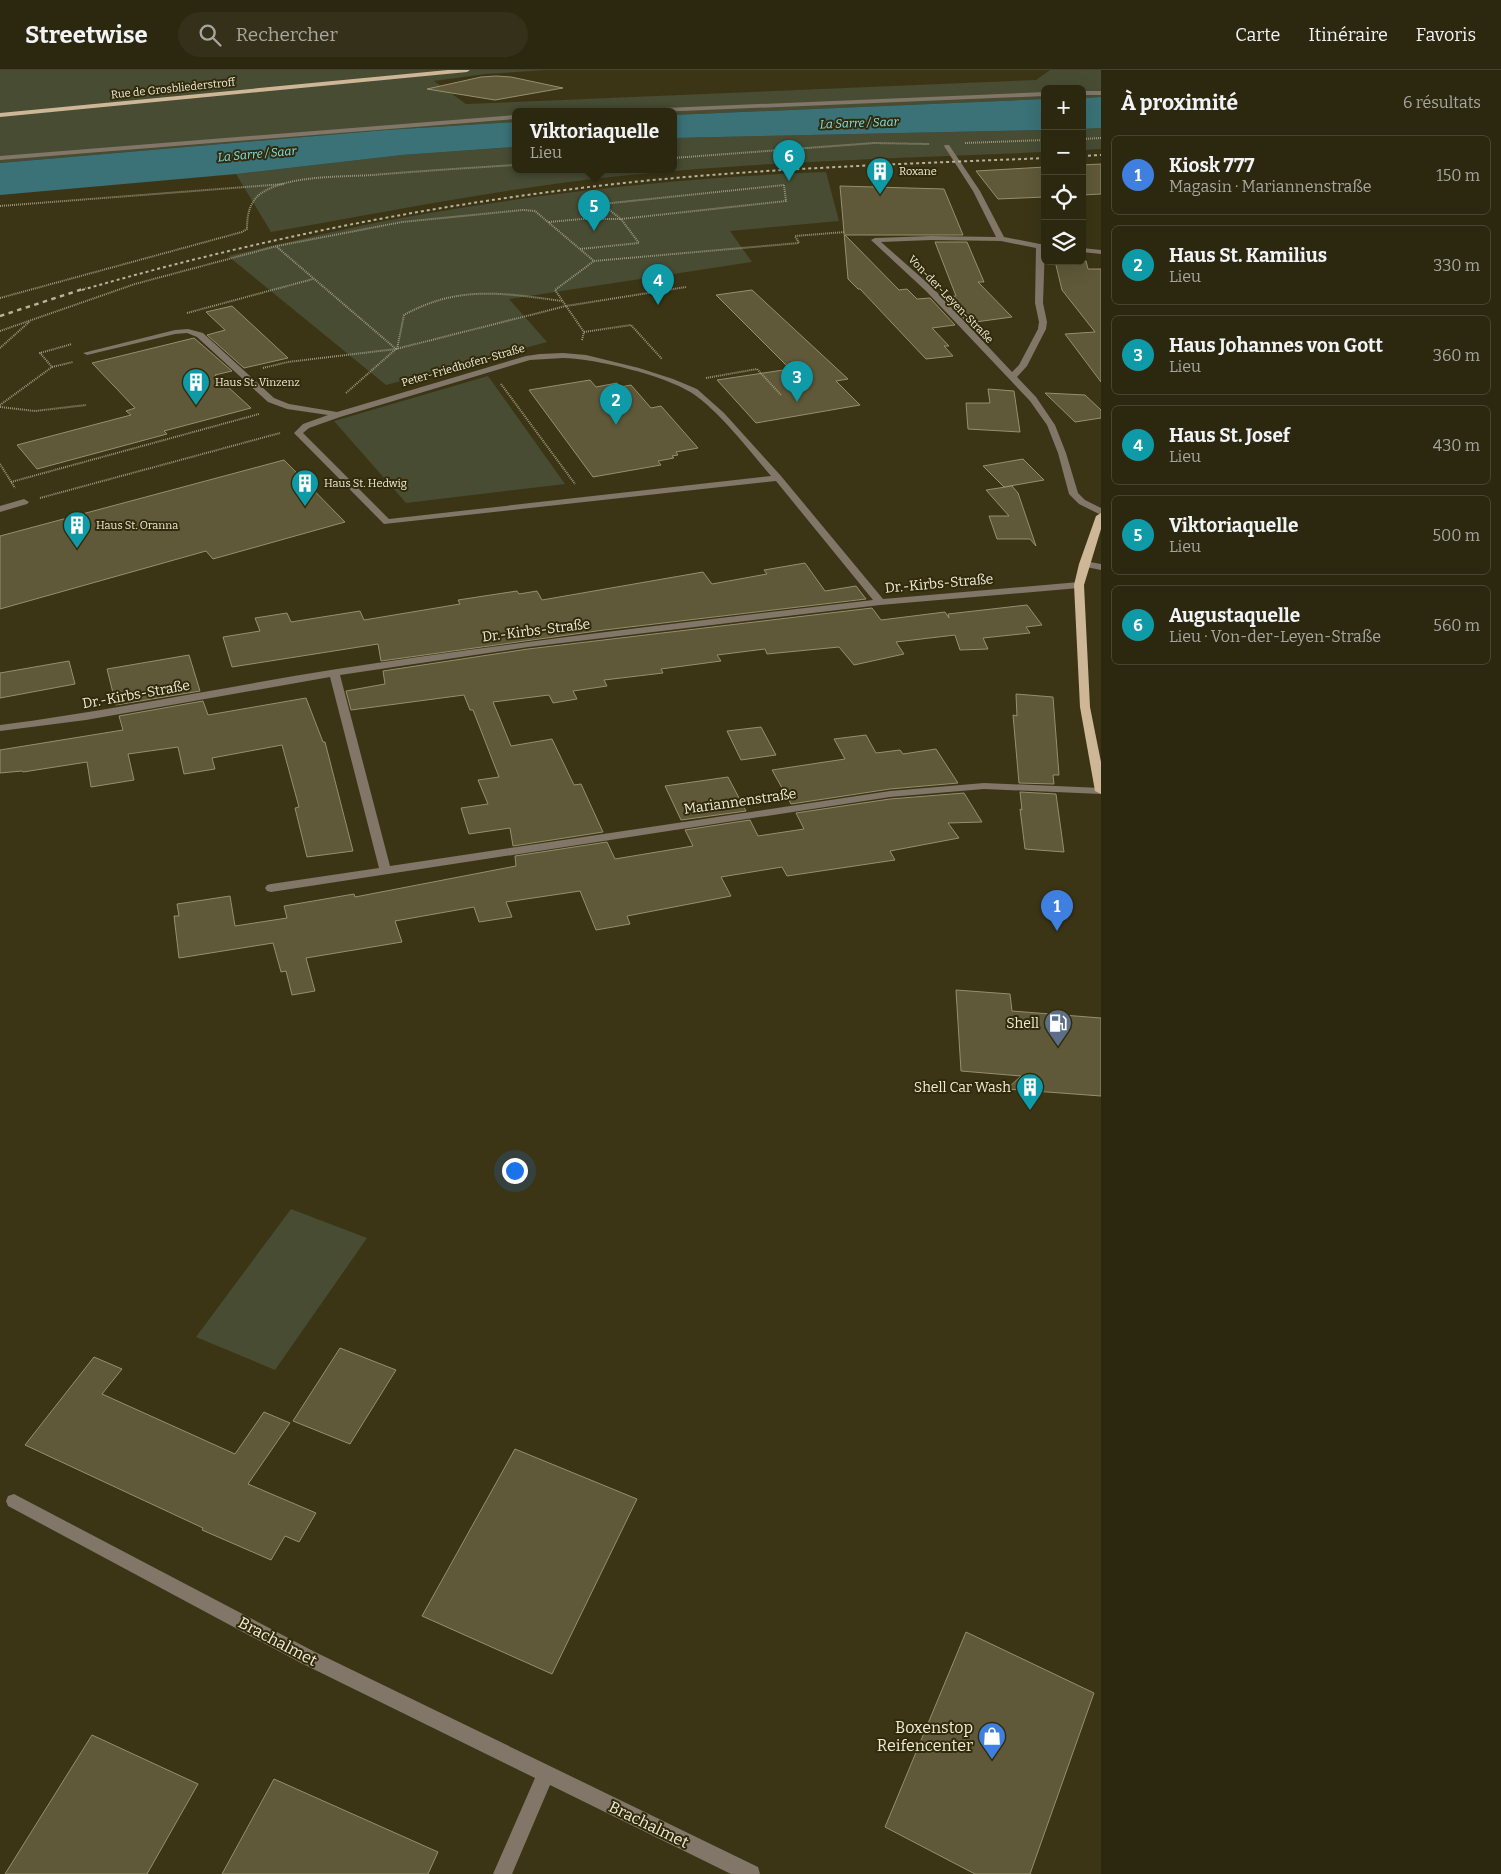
<!DOCTYPE html>
<html lang="fr">
<meta charset="utf-8">
<style>
:root{--surface:#2c2810;--page:#343019;--text:#f1f3f6;--muted:#a6a69f;--line:#484430;--accent:#d6ab8b}
body{margin:0;font-family:Bitter,serif;background:var(--page);color:var(--text)}
.controls{position:absolute;right:15px;top:15px;display:grid;overflow:hidden;border-radius:8px;box-shadow:0 5px 20px #0002}
.controls button{width:45px;height:45px;display:grid;place-items:center;padding:0;border:0;border-bottom:1px solid var(--line);background:var(--surface);color:var(--text);font:25px sans-serif}
.you{position:absolute;left:514px;top:1100px;width:18px;height:18px;margin:-12px;border:4px solid #fff;border-radius:50%;background:#1a73e8;box-shadow:0 0 0 8px #1a73e833}
.badge{display:grid;place-items:center;width:32px;height:32px;border-radius:50%;background:var(--accent);color:#fff;font-size:16px;font-weight:700}
.pin{position:absolute;translate:-50% -41px;filter:drop-shadow(0 1px 2px #0008)}
.pin::after{content:'';position:absolute;top:26px;width:18px;height:15px;background:inherit;clip-path:polygon(0 0,100% 0,50% 100%)}
.popup{position:absolute;left:512px;top:38px;width:165px;height:65px;box-sizing:border-box;display:grid;place-content:center;border-radius:8px;background:var(--surface);filter:drop-shadow(0 1px 4px #0005);font-size:16px;white-space:nowrap;color:var(--muted)}
.popup b{font-size:19px;color:var(--text)}
.popup::after{content:'';position:absolute;left:50%;top:100%;margin-left:-10px;border:10px solid transparent;border-top-color:var(--surface)}
.list{margin:0;padding:0;list-style:none}
h2{display:flex;justify-content:space-between;align-items:center;height:65px;margin:0;padding:0 20px;font-size:21px}
h2 small{font-size:16px;font-weight:400;color:var(--muted)}
.list li{display:grid;grid-template-columns:32px 1fr auto;gap:15px;align-items:center;box-sizing:border-box;height:80px;margin:0 10px 10px;padding:0 10px;border:1px solid var(--line);border-radius:8px}
.list b{display:block;font-size:19px;white-space:nowrap}
.list p{margin:0;font-size:16px;white-space:nowrap;color:var(--muted)}
.list em{font-size:16px;font-style:normal;color:var(--muted)}
.icon{flex:none;width:28px;height:28px;fill:none;stroke:currentColor;stroke-width:2;stroke-linecap:round;stroke-linejoin:round}
.map{position:relative;flex:none;width:1101px;height:1804px;overflow:hidden}
header{display:flex;align-items:center;gap:30px;box-sizing:border-box;height:70px;padding:0 25px;background:var(--surface);border-bottom:1px solid var(--line)}
header strong{font-size:24px}
nav{display:flex;gap:28px;margin-inline-start:auto;font-size:18px}
.search{width:350px;height:45px;background:var(--page);display:flex;align-items:center;gap:12px;box-sizing:border-box;padding:0 18px;border-radius:28px;color:var(--muted);font-size:19px}
main{display:flex}
aside{flex:1;background:var(--surface)}
.map>svg:first-child{display:block}
.green{fill:#474c33}
.water{fill:#3a7278}
.building{fill:#5f5939;stroke:#968f6d}
.lines{fill:none;stroke-linecap:round;stroke-linejoin:round}
.path{stroke:#9b967e;stroke-width:2;stroke-dasharray:1 1;stroke-linecap:butt}
.minor{fill:#817667;fill-rule:evenodd}
.major{fill:#cdb797;fill-rule:evenodd}
.rail-far1{stroke:#b7b29c;stroke-width:2;stroke-dasharray:3 3;stroke-linecap:butt}
.rail{stroke:#b7b29c;stroke-width:2.5;stroke-dasharray:4.5 4.5;stroke-linecap:butt}
.labels{text-anchor:middle;stroke-width:4;stroke-linejoin:round;paint-order:stroke}
.far-street-label{font-size:11px;fill:#efebd9;stroke:#312b0b}
.far-poi-label{font-size:11px;fill:#efebd9;stroke:#312b0b;text-anchor:start}
.far-water-label{font-size:12px;font-style:italic;fill:#83e0e9;stroke:#312b0b}
.street-label{font-size:14px;fill:#efebd9;stroke:#312b0b}
.poi-label{font-size:14px;fill:#efebd9;stroke:#312b0b;text-anchor:end}
.near-street-label{font-size:16px;fill:#efebd9;stroke:#312b0b}
.near-poi-label{font-size:16px;fill:#efebd9;stroke:#312b0b;text-anchor:end}
</style>
<header>
<strong>Streetwise</strong>
<div class="search"><svg class="icon" aria-label="search" viewBox="0 0 24 24"><circle cx="10" cy="10" r="6"/><path d="M15 15l6 6"/></svg>Rechercher</div>
<nav><a>Carte</a><a>Itinéraire</a><a>Favoris</a></nav>
</header>
<main>
<div class="map">
<svg width="1101" height="1804" viewBox="0 0 1101 1804">
<rect width="100%" height="100%" fill="#3b3516"/>
<g class="green">
<path d="M0,0H547L485,4L434,11L466,34L1036,10L1050,0H1101V27L1082,28V19H1045V29L673,45V42H515V52L386,60L0,93Z"/>
<path d="M1101,58V79L1082,80V59Z"/>
<path d="M1045,60V82C907,88 768,91 630,105C509,117 390,141 271,162L236,104L402,85L515,77V100H673V68Z"/>
<path d="M826,102L839,151L730,161L752,192L509,229L547,272L386,315L228,186C293,171 358,155 424,144C557,121 691,107 826,102Z"/>
<path d="M488,306L565,414L406,433L334,351Z"/>
<path d="M291,1139L367,1168L275,1300L196,1267Z"/>
</g>
<g class="water">
<path d="M1101,27V58L1082,59V28Z"/>
<path d="M1045,29V60L673,68V45Z"/>
<path d="M515,52V77L402,85L236,104L0,125V93L386,60Z"/>
</g>
<g class="building">
<path d="M496,6L511,7L563,18L495,30L427,19L481,7Z"/>
<path d="M1101,94V124L1082,125V95Z"/>
<path d="M1045,97V127L998,129L976,101Z"/>
<path d="M840,116L944,119L963,165H845L899,220L907,219L917,229L930,228L955,255L932,258L949,276H944L953,286L926,289L860,219H858L848,209Z"/>
<path d="M935,172H967L984,212H978L1012,247L968,253L944,227L956,226Z"/>
<path d="M1055,191H1086L1088,199H1101V312L1065,264L1095,262L1062,220Z"/>
<path d="M752,220L848,309L836,311L860,335L756,353L717,310L790,299L716,225Z"/>
<path d="M232,236L288,288L244,298L207,265L225,260L206,242Z"/>
<path d="M194,268L232,301L215,305L251,338L164,361L167,364L37,399L17,375L131,345L126,341L135,338L92,293Z"/>
<path d="M590,310L596,317L617,313L620,317L631,315L651,338L661,336L698,378L676,382L678,385L672,386L674,388L658,391L661,395L593,407L529,320Z"/>
<path d="M988,319L1014,321L1020,362L968,359L966,333H990Z"/>
<path d="M1045,323L1085,325L1101,340V348L1075,352Z"/>
<path d="M1023,389L1044,410L1004,417L983,396Z"/>
<path d="M284,390L345,452L213,489L206,481L0,539V466Z"/>
<path d="M1012,416L1018,423L1036,476L1030,469H997L989,446H1009L986,420Z"/>
<path d="M805,493L825,521L856,516L866,529L604,560L381,591L378,574L232,597L223,567L260,561L255,548L287,543L291,552L360,541L364,550L460,534L458,530L517,521L519,524L537,521L542,530L703,502L712,514L767,504L764,500Z"/>
<path d="M1027,535L1042,555L1026,557L1030,563L983,568L988,579L960,580L955,565L896,572L904,584L854,595L839,577L767,584L765,579L717,585L721,591L661,599L663,603L604,610L607,616L573,621L577,629L553,633L549,625L493,632L511,676L552,669L574,715L581,714L603,762L513,776L510,758L469,764L461,738L488,734L478,710L499,707L473,640H470L464,625L351,640L346,621L385,614L383,601L528,579L872,538L881,550L945,542L949,548L948,544Z"/>
<path d="M189,585L200,621L116,635L107,599Z"/>
<path d="M69,591L75,614L0,628V603Z"/>
<path d="M1016,624L1053,627L1059,705H1053L1054,714L1019,713L1013,645L1017,646Z"/>
<path d="M306,628L323,672H325L353,781L307,787L295,738L299,737L282,675L212,688L215,699L184,704L178,677L128,684L134,710L91,717L87,692L23,702L22,701L0,703V680L123,660L119,646L203,631L208,645Z"/>
<path d="M761,657L776,685L741,690L727,661Z"/>
<path d="M866,665L876,683L900,680L903,684L936,679L958,713L890,719L791,734L772,700L845,689L834,669Z"/>
<path d="M728,707L746,741L681,750L665,716Z"/>
<path d="M1020,722L1056,724L1064,782L1025,779L1020,739L1022,740Z"/>
<path d="M964,723L982,752L948,753L959,768L890,781L895,790L787,806L782,797L721,807L731,826L627,846L630,854L596,860L580,821L506,832L512,847L479,852L474,837L395,851L402,872L306,888L315,921L292,925L286,901L281,902L273,873L179,888L174,846H179L177,834L230,826L235,856L287,848L284,836L354,824L355,827L516,796L515,786L607,772L615,789L693,776L685,760L750,750L758,766L804,759L796,743L890,729Z"/>
<path d="M956,920L1010,924L1012,941L1101,948V1026L1007,1019L1021,1006L961,1001Z"/>
<path d="M340,1278L396,1300L350,1374L293,1351Z"/>
<path d="M94,1287L122,1299L102,1324L235,1384L264,1342L290,1353L248,1414L316,1443L299,1472L285,1466L271,1490L202,1460L203,1458L25,1375Z"/>
<path d="M515,1379L637,1429L552,1604L422,1546Z"/>
<path d="M966,1562L1094,1623L1030,1804H975L885,1757Z"/>
<path d="M92,1665L198,1714L147,1804H5Z"/>
<path d="M274,1709L438,1782L428,1804H222Z"/>
</g>
<g class="lines">
<g class="path">
<path d="M1082,69L1101,68"/>
<path d="M965,73L1045,70"/>
<path d="M673,88L874,73L929,74"/>
<path d="M784,115L786,131L621,149L602,134Z"/>
<path d="M0,136L284,114"/>
<path d="M549,152L582,149H621"/>
<path d="M277,177L396,279"/>
<path d="M580,179L639,173L621,149"/>
<path d="M0,228L242,162L247,159C247,146 249,133 260,124C287,105 341,107 373,105C420,101 468,98 515,95"/>
<path d="M187,243L313,209"/>
<path d="M0,261L135,214L277,176L402,152L523,140L535,141L594,191"/>
<path d="M584,262L631,255L662,289"/>
<path d="M582,270L584,262L555,220L594,191L799,173L795,166L845,162"/>
<path d="M0,278L29,252"/>
<path d="M396,279L566,236L686,217"/>
<path d="M397,279L404,245C458,215 503,223 562,231"/>
<path d="M52,297L73,292"/>
<path d="M263,298L288,292L396,279L346,323"/>
<path d="M706,308L757,299L781,325"/>
<path d="M501,314L575,414"/>
<path d="M0,335L52,297L40,283L72,274"/>
<path d="M0,337L35,341L86,335"/>
<path d="M0,394L15,418"/>
<path d="M11,412L259,344"/>
<path d="M40,428L280,363"/>
</g>
<g class="minor">
<rect x="1082" y="21" width="19" height="4"/>
<path d="M1045,22V26L658,42H615L618,40Z"/>
<path d="M515,45V49L0,90V86Z"/>
<path d="M945,75H949L980,121L1004,167L1045,175L1043,233L1047,252L1046,259L1027,296L1017,307L1036,327L1055,355L1066,383L1078,423L1085,430L1101,438V445L1079,434L1069,424L1058,383L1047,355L1030,331L926,221L871,170L875,168L931,166L996,167L973,121L944,76ZM931,170L1001,171L1036,178L1035,233L1039,252L1038,259L1019,295L1012,302L932,217L881,172Z"/>
<path d="M1082,178L1101,180V184L1082,182Z"/>
<path d="M188,259L203,263L274,328L289,334L337,342L526,286L540,284L563,283L586,285L639,298L673,309L697,319L724,343L781,406L883,529L1079,512L1084,515L1079,518L880,535L528,577L340,605L390,796L890,721L984,713L1101,718V724L984,719L890,727L271,822L267,821L265,818L267,815L271,814L379,798L330,607L86,650L0,661V655C113,640 224,617 337,599C515,572 694,551 873,530L776,411L384,454L294,363L303,354L328,345L287,339L268,332L197,267L187,263L175,264L87,285L83,283L175,260ZM563,288C597,289 663,305 692,323C721,343 748,379 771,406L389,449L303,363L309,358L340,347L530,290Z"/>
<path d="M24,429L29,432L27,434L0,442V436Z"/>
<path d="M1084,491L1101,494V500L1081,496L1079,494Z"/>
<path d="M14,1424L313,1581L758,1797L760,1804H731L550,1715L512,1804H493L535,1708L301,1593L8,1436L6,1431L8,1426Z"/>
</g>
<g class="major">
<path d="M448,0H470L467,2L0,47V43Z"/>
<path d="M1101,443V459L1084,515L1090,637L1101,692V724L1095,721L1080,637L1074,515L1079,494L1096,446Z"/>
</g>
<g class="rail-far1">
<path d="M1082,86L1101,85"/>
<path d="M82,220C260,168 440,133 624,113C764,98 905,94 1045,88"/>
</g>
<path class="rail" d="M0,246L86,218"/>
</g>
<defs>
<g id="building-pin" transform="scale(1.4375)"><path d="M0 17L-7.5 6A9.5 9.5 0 1 1 7.5 6Z" fill="#0f9aa8" stroke="#312b0b"/><path d="M-4-6H4V6H1V3H-1V6H-4ZM-2.5-4.3h1.7v1.8h-1.7ZM.8-4.3h1.7v1.8H.8ZM-2.5-1h1.7V.8h-1.7ZM.8-1h1.7V.8H.8Z" fill="#fff"/></g>
<g id="fuel-pin" transform="scale(1.4375)"><path d="M0 17L-7.5 6A9.5 9.5 0 1 1 7.5 6Z" fill="#5c6f8a" stroke="#312b0b"/><path d="M-5.5-6h7V0h2V4h1.3V-2.5L3-4.5l.8-.8L6-3V5H2.5V1h-1V6h-7ZM-4.2-4.7v3.2H.2V-4.7Z" fill="#fff"/></g>
<g id="shop-pin" transform="scale(1.4375)"><path d="M0 17L-7.5 6A9.5 9.5 0 1 1 7.5 6Z" fill="#3f7fe0" stroke="#312b0b"/><path d="M-5-2.5h2.3a2.7 3.5 0 0 1 5.4 0H5L5.5 6h-11ZM-1.5-2.5h3a1.5 2.3 0 0 0-3 0Z" fill="#fff"/></g>
</defs>
<g fill-rule="evenodd">
<use href="#building-pin" x="880" y="101"/>
<use href="#building-pin" x="196" y="312"/>
<use href="#building-pin" x="305" y="413"/>
<use href="#building-pin" x="77" y="455"/>
<use href="#fuel-pin" x="1058" y="953"/>
<use href="#building-pin" x="1030" y="1017"/>
<use href="#shop-pin" x="992" y="1666"/>
</g>
<g class="labels">
<g class="far-street-label">
<text transform="translate(173 18) rotate(-6)" y="4">Rue de Grosbliederstroff</text>
<text transform="translate(951 229) rotate(46)" y="4">Von-der-Leyen-Straße</text>
<text transform="translate(463 295) rotate(-16)" y="4">Peter-Friedhofen-Straße</text>
</g>
<g class="far-poi-label">
<text x="899" y="105">Roxane</text>
<text x="215" y="316">Haus St. Vinzenz</text>
<text x="324" y="417">Haus St. Hedwig</text>
<text x="96" y="459">Haus St. Oranna</text>
</g>
<g class="far-water-label">
<text transform="translate(859 53) rotate(-2)" y="4">La Sarre / Saar</text>
<text transform="translate(257 84) rotate(-5)" y="4">La Sarre / Saar</text>
</g>
<g class="street-label">
<text transform="translate(939 513) rotate(-5)" y="5">Dr.-Kirbs-Straße</text>
<text transform="translate(536 560) rotate(-7)" y="5">Dr.-Kirbs-Straße</text>
<text transform="translate(136 624) rotate(-10)" y="5">Dr.-Kirbs-Straße</text>
<text transform="translate(740 731) rotate(-8)" y="5">Mariannenstraße</text>
</g>
<g class="poi-label">
<text x="1039" y="958">Shell</text>
<text x="1011" y="1022">Shell Car Wash</text>
</g>
<g class="near-street-label">
<text transform="translate(278 1571) rotate(28)" y="6">Brachalmet</text>
<text transform="translate(649 1754) rotate(26)" y="6">Brachalmet</text>
</g>
<g class="near-poi-label">
<text x="973" y="1663">Boxenstop<tspan x="973" dy="18">Reifencenter</tspan></text>
</g>
</g>
</svg>
<div class="controls">
<button>+</button>
<button>−</button>
<button><svg class="icon" aria-label="locate" viewBox="0 0 24 24"><circle cx="12" cy="12" r="6"/><path d="M12 2v4M12 18v4M2 12h4M18 12h4"/></svg></button>
<button><svg class="icon" aria-label="layers" viewBox="0 0 24 24"><path d="M12 4l9 5-9 5-9-5zM3 14l9 5 9-5"/></svg></button>
</div>
<div class="you"></div>
<div class="pin badge" style="left:1057px;top:861px;background:#3f7fe0">1</div>
<div class="pin badge" style="left:616px;top:355px;background:#0f9aa8">2</div>
<div class="pin badge" style="left:797px;top:332px;background:#0f9aa8">3</div>
<div class="pin badge" style="left:658px;top:235px;background:#0f9aa8">4</div>
<div class="pin badge" style="left:594px;top:161px;background:#0f9aa8">5</div>
<div class="popup"><b>Viktoriaquelle</b>Lieu</div>
<div class="pin badge" style="left:789px;top:111px;background:#0f9aa8">6</div>
</div>
<aside>
<h2>À proximité<small>6 résultats</small></h2>
<ul class="list">
<li><span class="badge" style="background:#3f7fe0">1</span><div><b>Kiosk 777</b><p>Magasin · Mariannenstraße</p></div><em>150 m</em></li>
<li><span class="badge" style="background:#0f9aa8">2</span><div><b>Haus St. Kamilius</b><p>Lieu</p></div><em>330 m</em></li>
<li><span class="badge" style="background:#0f9aa8">3</span><div><b>Haus Johannes von Gott</b><p>Lieu</p></div><em>360 m</em></li>
<li><span class="badge" style="background:#0f9aa8">4</span><div><b>Haus St. Josef</b><p>Lieu</p></div><em>430 m</em></li>
<li><span class="badge" style="background:#0f9aa8">5</span><div><b>Viktoriaquelle</b><p>Lieu</p></div><em>500 m</em></li>
<li><span class="badge" style="background:#0f9aa8">6</span><div><b>Augustaquelle</b><p>Lieu · Von-der-Leyen-Straße</p></div><em>560 m</em></li>
</ul>
</aside>
</main>
